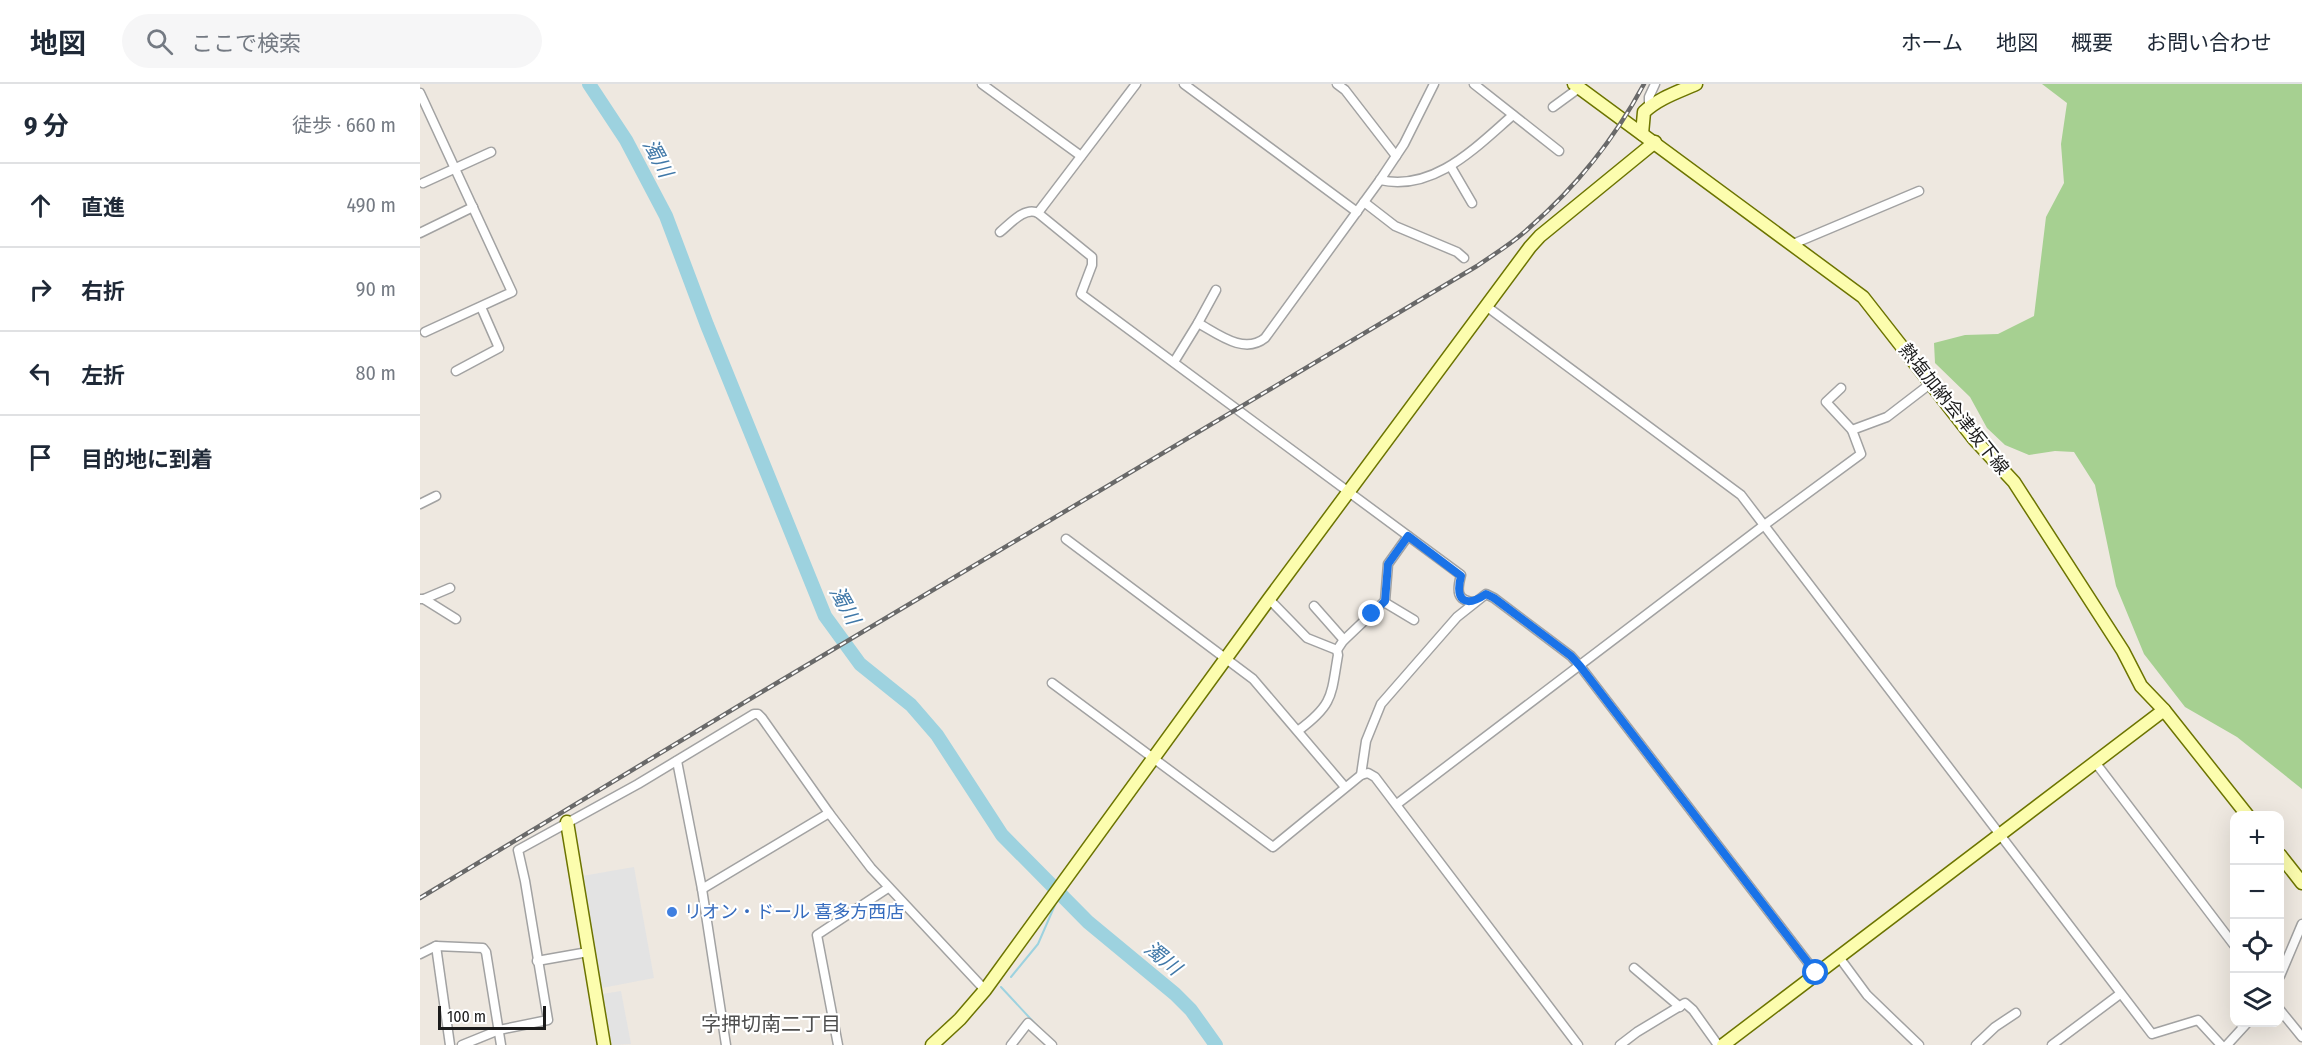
<!DOCTYPE html>
<html lang="ja">
<meta charset="utf-8">
<style>
:root{--surface:#fff;--page:#f6f6f7;--text:#1f2937;--muted:#747a83;--line:#e0e1e3}
body{margin:0;font-family:"Fira Sans Condensed","Noto Sans JP",sans-serif;background:var(--page);color:var(--text)}
.controls{position:absolute;right:18px;bottom:18px;display:grid;overflow:hidden;border-radius:12px;box-shadow:0 6px 24px #0002}
.controls button{width:54px;height:54px;display:grid;place-items:center;padding:0;border:0;border-bottom:2px solid var(--line);background:var(--surface);color:var(--text);font:30px sans-serif}
.scale{position:absolute;left:18px;bottom:15px;width:108px;box-sizing:border-box;padding-left:6px;border:3px solid #1b1b1b;border-top:0;font-size:16px;line-height:21px;white-space:nowrap;color:#1b1b1b;-webkit-text-stroke:4px #fff;paint-order:stroke}
.stop{position:absolute;width:18px;height:18px;margin:-14px;border:4px solid #1a73e8;border-radius:50%;background:#fff}
.stop.end{background:#1a73e8;border-color:#fff;box-shadow:0 2px 6px #0008}
.list{margin:0;padding:0;list-style:none}
h2{display:flex;justify-content:space-between;align-items:center;height:78px;margin:0;padding:0 24px;font-size:26px}
h2 small{font-size:20px;font-weight:400;color:var(--muted)}
.list li{display:grid;grid-template-columns:39px 1fr auto;gap:18px;align-items:center;box-sizing:border-box;height:84px;padding:0 24px;border-top:2px solid var(--line)}
.list b{display:block;font-size:22px;white-space:nowrap}
.list em{font-size:20px;font-style:normal;color:var(--muted)}
.icon{flex:none;width:33px;height:33px;fill:none;stroke:currentColor;stroke-width:2;stroke-linecap:round;stroke-linejoin:round}
.map{position:relative;flex:none;width:1882px;height:961px;overflow:hidden}
header{display:flex;align-items:center;gap:36px;box-sizing:border-box;height:84px;padding:0 30px;background:var(--surface);border-bottom:2px solid var(--line)}
header strong{font-size:28px}
nav{display:flex;gap:33px;margin-inline-start:auto;font-size:21px}
.search{width:420px;height:54px;background:var(--page);display:flex;align-items:center;gap:15px;box-sizing:border-box;padding:0 21px;border-radius:33px;color:var(--muted);font-size:22px}
main{display:flex}
aside{flex:1;background:var(--surface)}
.map>svg:first-child{display:block}
.forest{fill:#a6d091}
.parking{fill:#e3e3e3}
.lines{fill:none;stroke-linecap:round;stroke-linejoin:round}
.stream{stroke:#9dd2df;stroke-width:2}
.river{stroke:#9dd2df;stroke-width:14}
.street-casing{stroke:#a2a2a2;stroke-width:11}
.secondary-casing{stroke:#6c7400;stroke-width:15}
.street{stroke:#fff;stroke-width:8}
.secondary{stroke:#fcfdae;stroke-width:12}
.rail-casing{stroke:#696969;stroke-width:4.5}
.rail{stroke:#fff;stroke-width:2;stroke-dasharray:7;stroke-linecap:butt}
.route{stroke:#1a73e8;stroke-width:8}
.shop-dot{fill:#3f7fe0;stroke:#fff;stroke-width:2}
.labels{text-anchor:middle;stroke-width:4.5;stroke-linejoin:round;paint-order:stroke}
.street-label{font-size:18px;fill:#1b1b1b;stroke:#fff}
.shop-label{font-size:18px;fill:#366cbe;stroke:#fff;text-anchor:start}
.water-label{font-size:20px;font-style:italic;fill:#4078a8;stroke:#fff}
.neighbourhood-label{font-size:20px;fill:#4e4e4e;stroke:#fff}
</style>
<header>
<strong>地図</strong>
<div class="search"><svg class="icon" aria-label="search" viewBox="0 0 24 24"><circle cx="10" cy="10" r="6"/><path d="M15 15l6 6"/></svg>ここで検索</div>
<nav><a>ホーム</a><a>地図</a><a>概要</a><a>お問い合わせ</a></nav>
</header>
<main>
<aside>
<h2>9 分<small>徒歩 · 660 m</small></h2>
<ul class="list">
<li><svg class="icon" aria-label="ahead" viewBox="0 0 24 24"><path d="M12 20V5M6 11l6-6 6 6"/></svg><div><b>直進</b></div><em>490 m</em></li>
<li><svg class="icon" aria-label="right" viewBox="0 0 24 24"><path d="M7 20v-9h11M14 6l5 5-5 5"/></svg><div><b>右折</b></div><em>90 m</em></li>
<li><svg class="icon" aria-label="left" viewBox="0 0 24 24"><path d="M17 20v-9H6M10 6l-5 5 5 5"/></svg><div><b>左折</b></div><em>80 m</em></li>
<li><svg class="icon" aria-label="arrive" viewBox="0 0 24 24"><path d="M6 21V4h12l-3 4 3 4H6"/></svg><div><b>目的地に到着</b></div></li>
</ul>
</aside>
<div class="map">
<svg width="1882" height="961" viewBox="0 0 1882 961">
<rect width="100%" height="100%" fill="#eee8e0"/>
<path class="forest" d="M1622,0H1882V705L1817,653L1765,623L1724,570L1696,502L1675,401L1654,368L1635,367L1609,371L1585,361L1567,344L1550,313L1515,279L1514,259L1545,251L1578,250L1614,232L1626,133L1644,99L1641,60L1647,19Z"/>
<g class="parking">
<path d="M214,783L234,894L182,904L162,792Z"/>
<path d="M201,907L211,960L192,961L182,910Z"/>
</g>
<g class="lines">
<g class="stream">
<path d="M591,893L618,860L638,814"/>
<path d="M581,903L621,946"/>
</g>
<path class="river" d="M169,0L206,56L246,132L287,241L405,532L440,580L491,621L517,651L582,751L668,838L755,910L771,926L796,961"/>
<g class="street-casing">
<g id="street">
<path d="M562,0L661,72"/>
<path d="M764,0L937,128"/>
<path d="M917,0L925,6L976,72"/>
<path d="M1054,0L1139,67"/>
<path d="M0,9L92,208L5,248"/>
<path d="M1133,23L1159,4"/>
<path d="M1229,23V13L1235,0"/>
<path d="M1031,83L1052,119"/>
<path d="M960,96C1014,108 1056,63 1093,31"/>
<path d="M3,99L71,68"/>
<path d="M944,118L975,142L1037,168L1044,174"/>
<path d="M618,129L716,0"/>
<path d="M580,148C590,140 605,122 618,129L672,173V181L661,210L1041,491C1037,506 1036,517 1054,518"/>
<path d="M0,149L53,123"/>
<path d="M1373,160L1499,107"/>
<path d="M1066,222L1321,411L1732,950L1778,936L1801,961"/>
<path d="M778,239L796,206"/>
<path d="M754,278L778,239C798,250 824,271 845,254L960,96L984,60L1014,0"/>
<path d="M36,287L79,264L61,223"/>
<path d="M1421,304L1406,318L1432,346"/>
<path d="M0,420L16,412"/>
<path d="M646,455L833,595L925,703"/>
<path d="M0,515H4L36,535"/>
<path d="M4,515L30,504"/>
<path d="M849,515L887,554L917,566L918,571C911,611 914,620 879,646"/>
<path d="M964,518L994,536"/>
<path d="M894,522L924,556"/>
<path d="M917,566L923,557L965,517L968,480L988,452"/>
<path d="M632,599L853,763L941,691L948,689L955,693L1158,961"/>
<path d="M257,677L282,805L306,961"/>
<path d="M1675,678L1814,861"/>
<path d="M941,691L946,657L961,620L1037,533L1066,510L1074,514L1151,572L1160,582L1396,889"/>
<path d="M977,720L1343,442L1441,370L1432,346L1467,333L1510,300"/>
<path d="M282,805L409,729"/>
<path d="M16,862L30,961"/>
<path d="M0,870L16,862L63,864L66,868L81,961"/>
<path d="M1419,873L1447,911L1499,961"/>
<path d="M117,877L168,868"/>
<path d="M1214,884L1260,923"/>
<path d="M1860,892L1882,840"/>
<path d="M1860,926L1882,953"/>
<path d="M42,961L79,946L128,936L105,797L98,766L218,700L334,630H338L342,634L409,729L451,784L565,906"/>
<path d="M418,961L397,851L468,804"/>
<path d="M591,961L608,939L632,961"/>
<path d="M1200,961L1217,948L1265,919L1273,926L1298,961"/>
<path d="M1556,961L1575,943L1596,929"/>
<path d="M1632,961L1700,910"/>
<path d="M1807,961L1828,938"/>
</g>
</g>
<g class="secondary-casing">
<g id="secondary">
<path d="M1154,0L1443,213L1554,355L1594,398L1703,567L1721,602L1744,626L1828,732"/>
<path d="M1222,50L1224,28C1239,14 1258,8 1276,0"/>
<path d="M147,738L184,961"/>
<path d="M1860,771L1882,799"/>
<path d="M512,961L540,935L565,906L849,515L1110,163L1120,152L1235,58"/>
<path d="M1303,961L1744,626"/>
</g>
</g>
<use href="#street" class="street"/>
<use href="#secondary" class="secondary"/>
<g class="rail-casing">
<path id="rail" d="M0,814L345,606L1057,182C1074,170 1093,159 1109,144C1157,102 1194,56 1224,0"/>
</g>
<use href="#rail" class="rail"/>
</g>
<g class="lines">
<path class="route" d="M952,530L965,517L968,480L988,452L1041,492C1035,515 1044,525 1066,510L1074,514L1151,572L1160,582L1396,889"/>
</g>
<circle class="shop-dot" cx="252" cy="828" r="6"/>
<g class="labels">
<g class="street-label">
<text transform="translate(1534 325) rotate(51)" y="6">熱塩加納会津坂下線</text>
</g>
<g class="shop-label">
<text x="264" y="834">リオン・ドール 喜多方西店</text>
</g>
<g class="water-label">
<text transform="translate(238 74) rotate(62)" y="7">濁川</text>
<text transform="translate(425 521) rotate(61)" y="7">濁川</text>
<text transform="translate(743 874) rotate(39)" y="7">濁川</text>
</g>
<g class="neighbourhood-label">
<text x="351" y="947">字押切南二丁目</text>
</g>
</g>
</svg>
<div class="controls">
<button>+</button>
<button>−</button>
<button><svg class="icon" aria-label="locate" viewBox="0 0 24 24"><circle cx="12" cy="12" r="6"/><path d="M12 2v4M12 18v4M2 12h4M18 12h4"/></svg></button>
<button><svg class="icon" aria-label="layers" viewBox="0 0 24 24"><path d="M12 4l9 5-9 5-9-5zM3 14l9 5 9-5"/></svg></button>
</div>
<div class="scale">100 m</div>
<div class="stop" style="left:1396px;top:889px"></div>
<div class="stop end" style="left:952px;top:530px"></div>
</div>
</main>
